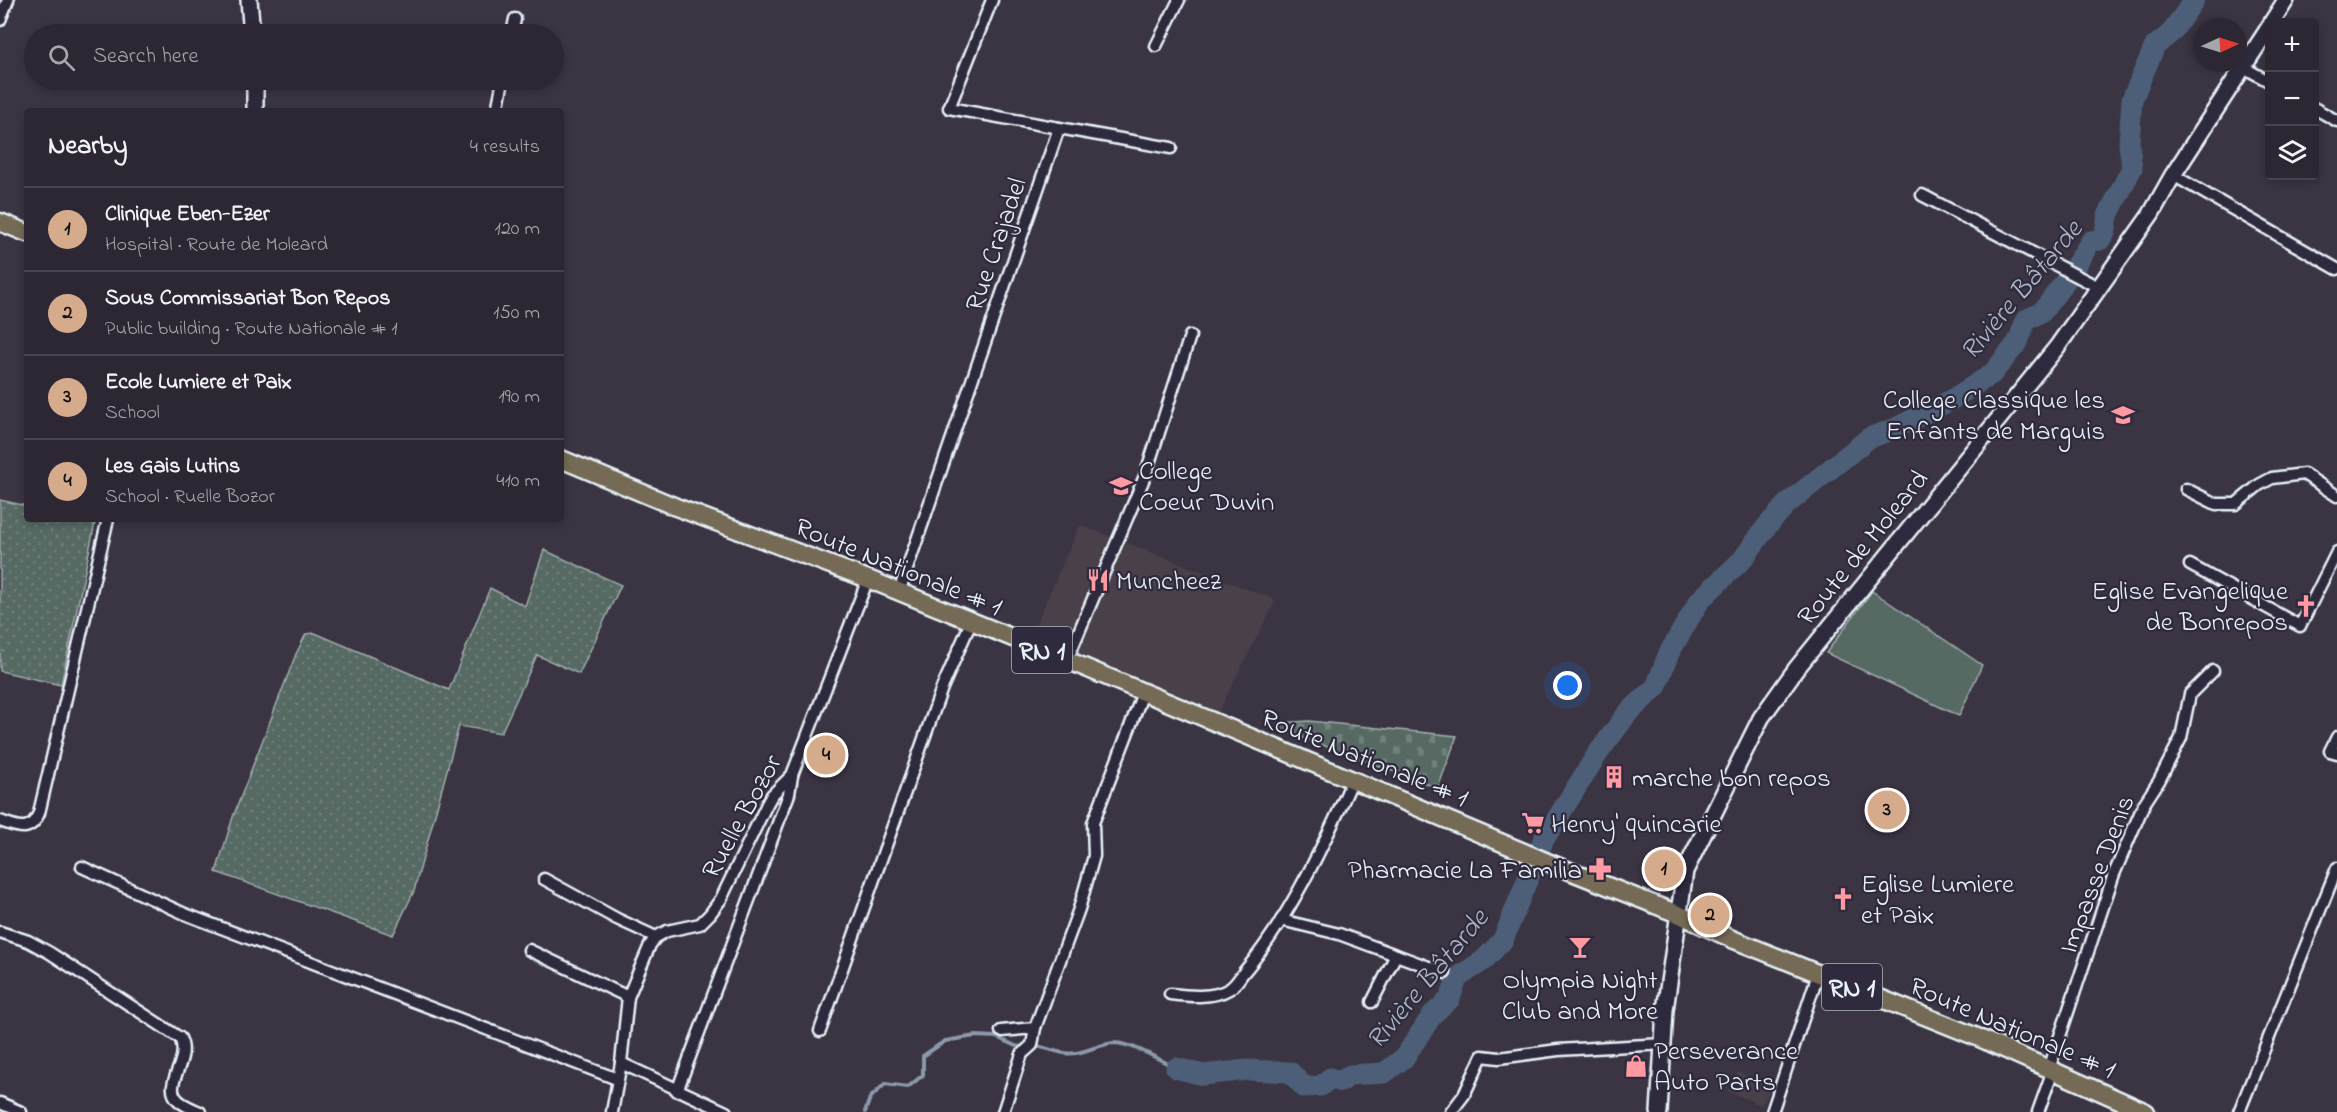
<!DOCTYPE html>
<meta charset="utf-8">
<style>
:root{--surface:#2c2732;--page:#38333e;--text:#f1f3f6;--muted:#a6a5ac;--line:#48444d;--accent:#d6ab8b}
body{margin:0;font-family:"Indie Flower",sans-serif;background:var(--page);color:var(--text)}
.controls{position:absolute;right:18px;top:18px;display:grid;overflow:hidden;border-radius:6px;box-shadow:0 3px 9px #0003}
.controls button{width:54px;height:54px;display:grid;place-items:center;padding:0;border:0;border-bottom:2px solid var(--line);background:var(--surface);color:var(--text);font:30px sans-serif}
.compass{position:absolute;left:2193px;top:18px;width:54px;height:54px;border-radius:50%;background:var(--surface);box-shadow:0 3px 9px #0003;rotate:86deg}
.you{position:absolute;left:1568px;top:686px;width:21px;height:21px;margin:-15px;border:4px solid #fff;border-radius:50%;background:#1a73e8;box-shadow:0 0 0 9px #1a73e833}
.badge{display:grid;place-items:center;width:39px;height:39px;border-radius:50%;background:var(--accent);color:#111;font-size:20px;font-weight:700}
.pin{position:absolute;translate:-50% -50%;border:3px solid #fff;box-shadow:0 2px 6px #0006}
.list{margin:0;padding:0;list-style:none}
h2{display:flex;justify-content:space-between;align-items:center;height:78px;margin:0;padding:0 24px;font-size:26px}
h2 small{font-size:20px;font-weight:400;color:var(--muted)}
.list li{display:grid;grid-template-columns:39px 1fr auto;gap:18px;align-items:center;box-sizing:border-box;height:84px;padding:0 24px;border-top:2px solid var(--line)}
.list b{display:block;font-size:22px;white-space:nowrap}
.list p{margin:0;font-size:20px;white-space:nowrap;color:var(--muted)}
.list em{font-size:20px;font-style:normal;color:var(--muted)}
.icon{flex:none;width:33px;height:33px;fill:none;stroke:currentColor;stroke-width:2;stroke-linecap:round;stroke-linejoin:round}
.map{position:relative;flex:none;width:2337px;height:1112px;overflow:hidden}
.search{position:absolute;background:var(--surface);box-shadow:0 3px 9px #0003;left:24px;top:24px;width:540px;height:66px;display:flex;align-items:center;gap:15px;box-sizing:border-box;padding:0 21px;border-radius:33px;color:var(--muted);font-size:22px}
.panel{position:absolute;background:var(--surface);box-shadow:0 3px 9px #0003;left:24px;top:108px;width:540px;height:414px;border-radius:6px}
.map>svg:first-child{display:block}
.built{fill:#494049}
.grass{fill:url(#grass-dots);stroke:#a0aeae;stroke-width:1.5}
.cemetery{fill:url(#cemetery-stones);stroke:#a0aeae;stroke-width:1.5}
.park{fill:#576a64;stroke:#a0aeae;stroke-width:1.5}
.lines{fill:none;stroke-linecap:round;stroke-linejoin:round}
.stream{stroke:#8b99ab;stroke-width:4}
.river{stroke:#4d5e78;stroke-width:21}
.street-casing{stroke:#e8f1f8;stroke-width:15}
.secondary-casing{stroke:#e8f1f8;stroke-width:20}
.primary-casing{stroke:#e8f1f8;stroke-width:21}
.street{stroke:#2f2a3d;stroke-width:10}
.secondary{stroke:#2f2a3d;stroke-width:15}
.primary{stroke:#756a55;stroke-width:16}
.labels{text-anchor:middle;stroke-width:4.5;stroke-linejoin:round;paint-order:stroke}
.shield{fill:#2f2a3d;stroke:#b0b5c0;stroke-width:1.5}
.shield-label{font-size:26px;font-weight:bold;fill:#e8f1f8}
.street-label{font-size:27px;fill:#e8f1f8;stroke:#2f2a3d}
.poi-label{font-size:27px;fill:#e8f1f8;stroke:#2f2a3d;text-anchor:start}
.water-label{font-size:28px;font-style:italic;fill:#aab6c5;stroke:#2f2a3d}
</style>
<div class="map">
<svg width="2337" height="1112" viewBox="0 0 2337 1112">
<defs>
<pattern id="grass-dots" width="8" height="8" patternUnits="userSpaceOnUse" patternTransform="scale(1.5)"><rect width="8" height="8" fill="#576a64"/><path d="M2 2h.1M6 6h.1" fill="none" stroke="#6f807b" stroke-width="1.8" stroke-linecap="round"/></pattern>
<pattern id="cemetery-stones" width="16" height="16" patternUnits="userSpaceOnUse" patternTransform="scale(1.5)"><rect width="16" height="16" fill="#576a64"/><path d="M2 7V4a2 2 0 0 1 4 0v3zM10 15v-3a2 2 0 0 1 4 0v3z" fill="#6f807b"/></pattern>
</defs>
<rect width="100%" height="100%" fill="#3b3442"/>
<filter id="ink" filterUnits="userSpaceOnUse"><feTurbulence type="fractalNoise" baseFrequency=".0167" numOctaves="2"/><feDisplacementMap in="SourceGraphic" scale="12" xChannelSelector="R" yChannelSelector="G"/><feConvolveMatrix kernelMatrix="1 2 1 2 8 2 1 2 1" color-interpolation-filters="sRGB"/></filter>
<g filter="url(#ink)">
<g class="built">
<path d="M1080,525L1276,600L1218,713L1030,637Z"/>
<path d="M1738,1072L1771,1087L1762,1106L1728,1091Z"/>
</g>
<g class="grass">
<path d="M0,500L27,506V519H79L95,523L61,685L0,671Z"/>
<path d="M544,550L621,585L579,674L537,655L501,733L459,726L414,891L393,935L216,872L233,817L296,654L306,634L315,633L449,690L490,588L525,606Z"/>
</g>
<path class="cemetery" d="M1309,721L1457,736L1438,788L1279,729L1278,723Z"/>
<path class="park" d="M1872,591L1982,665L1959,716L1826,653Z"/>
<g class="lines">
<path class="stream" d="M865,1112L870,1098L885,1084L908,1087L923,1075V1056L945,1041L975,1036L996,1037L1018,1047C1035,1042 1047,1050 1064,1053C1082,1056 1097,1044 1114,1043C1132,1043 1160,1060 1176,1068"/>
<path class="river" d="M1176,1068L1203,1075L1247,1070L1290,1072L1304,1087L1321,1086L1330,1078L1341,1082L1350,1075L1384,1073L1404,1058L1433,1014L1450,999L1457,978L1484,960L1503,940L1543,841L1596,756L1627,714L1656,687L1669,653L1700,600L1743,559L1767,526L1787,504L1869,438L1894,429L1951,400L1992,374L2018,342L2026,320L2042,312L2069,276L2091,241L2100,240L2105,233L2108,215L2132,168L2129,144L2132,99L2155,46L2172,32L2194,0"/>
<g class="street-casing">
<g id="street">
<path d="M0,20L8,0"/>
<path d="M512,34L515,19"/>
<path d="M1156,46L1179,0"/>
<path d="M2243,67L2270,82"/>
<path d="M2314,108L2337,121"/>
<path d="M497,111L503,80"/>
<path d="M1059,128L1171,148"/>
<path d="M2173,175L2337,269"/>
<path d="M1922,195L2098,287"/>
<path d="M2186,489L2216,504H2236L2259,485L2272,478L2304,474L2337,496"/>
<path d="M2190,565L2300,626L2337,552"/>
<path d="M899,592L1059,128L949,108L992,0"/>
<path d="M1067,660L1145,476L1190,336"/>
<path d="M2337,737L2330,751L2337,753"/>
<path d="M0,821C18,827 30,834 39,813L108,519"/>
<path d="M82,867L185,914L617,1079"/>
<path d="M544,879L617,919L656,937"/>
<path d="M1281,920L1339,934L1445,973"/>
<path d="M0,932L28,941L50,953L180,1038C192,1062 160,1085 179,1101C185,1106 193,1109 200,1112"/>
<path d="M529,950L628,997"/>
<path d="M1170,994C1187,996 1213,999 1229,989C1235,986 1240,977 1244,972C1288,921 1326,841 1353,779"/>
<path d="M1372,1002L1396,955"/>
<path d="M820,1031L942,688L971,622"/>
<path d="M1001,1031L1035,1028L1079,909L1094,856L1093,823L1143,693"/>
<path d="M621,1063L726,1112"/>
<path d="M2049,1069L2114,874L2144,804L2159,781L2181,738L2190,694L2213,671"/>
<path d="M677,1091L789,794L792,776"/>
<path d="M0,1103L21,1112"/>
<path d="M612,1112L621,1063L628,997L650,945L656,937L667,931L700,924L710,914L721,899L767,804L772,795L792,775L868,579"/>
<path d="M1003,1112L1022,1054L1032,1045L1035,1028"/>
<path d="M1451,1112L1464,1095L1482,1056L1499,1058L1558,1050L1664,1044"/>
<path d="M1772,1112L1818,974"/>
<path d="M2038,1112L2053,1070"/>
<path d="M2239,1112L2337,868"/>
</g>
</g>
<g class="secondary-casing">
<g id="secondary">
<path d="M249,0L252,34"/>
<path d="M2272,22L2286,0"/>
<path d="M255,80V111"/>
<path d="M1659,1112L1665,1010L1685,871L1761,718L1796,669L2057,347L2151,214L2173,175L2270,26"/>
</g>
</g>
<g class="primary-casing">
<g id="primary">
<path d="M0,222L27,233"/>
<path d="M561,459L676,507L868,579L1067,660L1557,866L1678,914L1732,939L1977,1037L2146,1112"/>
</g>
</g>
<use href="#street" class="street"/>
<use href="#secondary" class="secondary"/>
<use href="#primary" class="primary"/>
</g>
</g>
<defs>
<g id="school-bare" transform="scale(1.8)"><path d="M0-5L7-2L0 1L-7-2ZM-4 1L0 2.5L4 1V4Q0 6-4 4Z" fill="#ff9aa2" stroke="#2f2a3d" stroke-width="2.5" paint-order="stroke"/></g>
<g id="restaurant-bare" transform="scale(1.8)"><path d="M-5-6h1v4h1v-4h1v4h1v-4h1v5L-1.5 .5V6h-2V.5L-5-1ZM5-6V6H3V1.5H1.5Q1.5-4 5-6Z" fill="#ff9aa2" stroke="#2f2a3d" stroke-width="2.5" paint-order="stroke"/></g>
<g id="church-bare" transform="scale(1.8)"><path d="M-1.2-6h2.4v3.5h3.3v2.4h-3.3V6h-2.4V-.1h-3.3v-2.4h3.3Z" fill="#ff9aa2" stroke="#2f2a3d" stroke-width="2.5" paint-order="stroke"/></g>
<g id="building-bare" transform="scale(1.8)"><path d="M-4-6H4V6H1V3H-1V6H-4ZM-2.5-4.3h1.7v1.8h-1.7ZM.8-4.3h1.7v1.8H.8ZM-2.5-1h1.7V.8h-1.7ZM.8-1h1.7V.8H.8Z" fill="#ff9aa2" stroke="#2f2a3d" stroke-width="2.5" paint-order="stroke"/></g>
<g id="supermarket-bare" transform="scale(1.8)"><path d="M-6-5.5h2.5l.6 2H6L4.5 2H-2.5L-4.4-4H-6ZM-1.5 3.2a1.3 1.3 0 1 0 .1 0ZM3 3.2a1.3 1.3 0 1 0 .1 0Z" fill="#ff9aa2" stroke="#2f2a3d" stroke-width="2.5" paint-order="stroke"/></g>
<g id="pharmacy-bare" transform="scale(1.8)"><path d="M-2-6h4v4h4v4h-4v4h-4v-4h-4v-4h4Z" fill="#ff9aa2" stroke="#2f2a3d" stroke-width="2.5" paint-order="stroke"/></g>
<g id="bar-bare" transform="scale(1.8)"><path d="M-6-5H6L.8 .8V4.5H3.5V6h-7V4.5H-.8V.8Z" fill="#ff9aa2" stroke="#2f2a3d" stroke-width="2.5" paint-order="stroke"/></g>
<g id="shop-bare" transform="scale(1.8)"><path d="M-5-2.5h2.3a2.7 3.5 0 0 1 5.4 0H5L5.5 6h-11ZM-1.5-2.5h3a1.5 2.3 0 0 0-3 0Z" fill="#ff9aa2" stroke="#2f2a3d" stroke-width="2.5" paint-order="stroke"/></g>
</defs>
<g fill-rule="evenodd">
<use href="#school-bare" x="2123" y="415"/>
<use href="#school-bare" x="1121" y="486"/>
<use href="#restaurant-bare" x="1098" y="580"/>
<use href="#church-bare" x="2306" y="606"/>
<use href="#building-bare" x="1614" y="777"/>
<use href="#supermarket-bare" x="1533" y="823"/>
<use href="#pharmacy-bare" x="1600" y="869"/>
<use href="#church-bare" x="1843" y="899"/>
<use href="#bar-bare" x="1580" y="947"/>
<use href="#shop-bare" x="1636" y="1066"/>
</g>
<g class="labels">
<g class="shield">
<rect x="1012" y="627" width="60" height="46" rx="4.5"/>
<rect x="1822" y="964" width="60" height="46" rx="4.5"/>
</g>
<g class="shield-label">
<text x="1042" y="659">RN 1</text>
<text x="1852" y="996">RN 1</text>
</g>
<g class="street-label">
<text transform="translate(995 244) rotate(-71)" y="9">Rue Crajadel</text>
<text transform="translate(1862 547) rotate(-51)" y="9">Route de Moleard</text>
<text transform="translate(899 566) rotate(22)" y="9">Route Nationale # 1</text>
<text transform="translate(1365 757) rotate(22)" y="9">Route Nationale # 1</text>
<text transform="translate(741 816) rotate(-61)" y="9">Ruelle Bozor</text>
<text transform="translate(2096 874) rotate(-69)" y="9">Impasse Denis</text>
<text transform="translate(2013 1027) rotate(23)" y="9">Route Nationale # 1</text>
</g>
<g class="poi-label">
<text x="2105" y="408" text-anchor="end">College Classique les<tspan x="2105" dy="31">Enfants de Marguis</tspan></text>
<text x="1139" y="479">College<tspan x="1139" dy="31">Coeur Duvin</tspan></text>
<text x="1116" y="589">Muncheez</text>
<text x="2288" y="599" text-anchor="end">Eglise Evangelique<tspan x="2288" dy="31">de Bonrepos</tspan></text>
<text x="1632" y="786">marche bon repos</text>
<text x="1551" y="832">Henry' quincarie</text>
<text x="1582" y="878" text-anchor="end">Pharmacie La Familia</text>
<text x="1861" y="892">Eglise Lumiere<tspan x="1861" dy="31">et Paix</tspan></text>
<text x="1580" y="988" text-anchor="middle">Olympia Night<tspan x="1580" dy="31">Club and More</tspan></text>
<text x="1654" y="1059">Perseverance<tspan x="1654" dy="31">Auto Parts</tspan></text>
</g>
<g class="water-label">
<text transform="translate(2020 289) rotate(-50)" y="10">Rivière Bâtarde</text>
<text transform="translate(1426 978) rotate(-50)" y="10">Rivière Bâtarde</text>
</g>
</g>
</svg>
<div class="controls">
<button>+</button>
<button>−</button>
<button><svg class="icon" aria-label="layers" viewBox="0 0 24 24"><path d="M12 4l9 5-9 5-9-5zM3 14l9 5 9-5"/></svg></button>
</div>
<svg class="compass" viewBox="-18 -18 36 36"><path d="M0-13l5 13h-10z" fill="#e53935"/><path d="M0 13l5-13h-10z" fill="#a6a5ac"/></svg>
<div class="you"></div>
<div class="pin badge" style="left:1664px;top:869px">1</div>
<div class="pin badge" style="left:1710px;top:915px">2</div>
<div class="pin badge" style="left:1887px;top:810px">3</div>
<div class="pin badge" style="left:826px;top:755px">4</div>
<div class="search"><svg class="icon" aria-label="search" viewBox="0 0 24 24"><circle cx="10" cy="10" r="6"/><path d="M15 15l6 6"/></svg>Search here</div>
<section class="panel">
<h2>Nearby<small>4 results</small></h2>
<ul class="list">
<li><span class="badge">1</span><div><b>Clinique Eben-Ezer</b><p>Hospital · Route de Moleard</p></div><em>120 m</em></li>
<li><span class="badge">2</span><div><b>Sous Commissariat Bon Repos</b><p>Public building · Route Nationale # 1</p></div><em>150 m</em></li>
<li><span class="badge">3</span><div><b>Ecole Lumiere et Paix</b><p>School</p></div><em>190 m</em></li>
<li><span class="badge">4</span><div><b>Les Gais Lutins</b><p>School · Ruelle Bozor</p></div><em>410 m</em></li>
</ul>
</section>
</div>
